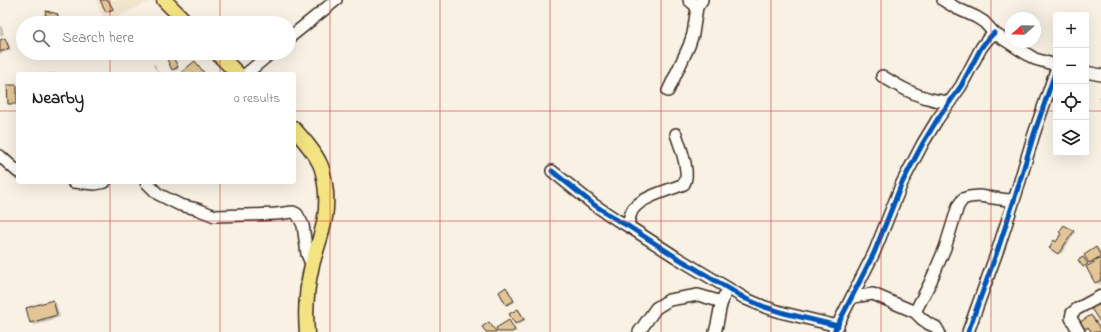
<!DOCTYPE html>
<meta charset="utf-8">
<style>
:root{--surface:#fff;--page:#f2f2f2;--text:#222;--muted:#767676;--line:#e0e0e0}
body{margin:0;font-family:"Indie Flower",sans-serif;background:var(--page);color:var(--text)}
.controls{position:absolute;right:12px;top:12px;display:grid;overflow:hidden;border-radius:4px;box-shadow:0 4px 16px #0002}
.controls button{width:36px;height:36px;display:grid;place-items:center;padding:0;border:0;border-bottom:1px solid var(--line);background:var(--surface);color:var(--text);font:20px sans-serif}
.compass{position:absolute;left:1005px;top:12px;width:36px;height:36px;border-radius:50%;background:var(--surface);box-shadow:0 4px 16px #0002;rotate:250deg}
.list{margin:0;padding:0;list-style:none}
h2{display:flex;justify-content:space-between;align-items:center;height:52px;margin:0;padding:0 16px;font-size:17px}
h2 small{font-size:13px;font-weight:400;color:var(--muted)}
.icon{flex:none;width:22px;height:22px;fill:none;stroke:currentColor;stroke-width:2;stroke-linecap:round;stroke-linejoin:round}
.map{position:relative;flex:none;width:1101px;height:332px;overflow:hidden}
.search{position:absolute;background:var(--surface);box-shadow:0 4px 16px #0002;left:16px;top:16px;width:280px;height:44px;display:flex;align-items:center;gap:10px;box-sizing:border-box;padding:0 14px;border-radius:22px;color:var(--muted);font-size:15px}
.panel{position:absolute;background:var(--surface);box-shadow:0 4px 16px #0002;left:16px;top:72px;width:280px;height:112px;border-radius:4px}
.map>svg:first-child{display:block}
.built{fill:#f1e4cd}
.shadow{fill:#0003}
.building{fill:#e2c697;stroke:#3b2a1e}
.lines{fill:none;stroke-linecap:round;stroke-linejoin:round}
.minor-casing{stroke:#3b2a1e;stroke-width:14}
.major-casing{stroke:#3b2a1e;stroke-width:17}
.minor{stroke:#fdfcf7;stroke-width:11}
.major{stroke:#f4e382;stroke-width:14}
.cycleway-casing{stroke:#fdfcf7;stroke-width:8}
.cycleway{stroke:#0057b8;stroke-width:5}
.grid{fill:none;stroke:#d62828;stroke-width:1;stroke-opacity:0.55}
</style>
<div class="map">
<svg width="1101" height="332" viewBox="0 0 1101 332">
<rect width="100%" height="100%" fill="#f8f1e4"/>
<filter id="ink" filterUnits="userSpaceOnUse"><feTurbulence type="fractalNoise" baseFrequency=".025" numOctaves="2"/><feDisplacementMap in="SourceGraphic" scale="8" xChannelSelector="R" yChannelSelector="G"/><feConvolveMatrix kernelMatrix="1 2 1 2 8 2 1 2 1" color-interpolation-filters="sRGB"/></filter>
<g filter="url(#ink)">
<path class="built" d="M96,0H149L150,1L105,23Z"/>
<g class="shadow">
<path d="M101,0H109L114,10L109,13L107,12Z"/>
<path d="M46,15H57L60,17L58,23L52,21L50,17Z"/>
<path d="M39,20L45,22L47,23H38Z"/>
<path d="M0,26L2,27L4,34L0,36Z"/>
<path d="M5,39L7,40L11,50L0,54V41Z"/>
<path d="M150,53H164L154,57L152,56Z"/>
<path d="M165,53H172L179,69L175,71L173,69Z"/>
<path d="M155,64L157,69H155L153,65Z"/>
<path d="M158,71L159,74H155L154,72Z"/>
<path d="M54,73L57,74H40Z"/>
<path d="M17,86H18V104H11L9,103Z"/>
<path d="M1101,96V109L1099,97Z"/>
<path d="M1065,226L1075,233L1061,254L1051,247L1056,243L1063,233Z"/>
<path d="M1096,248L1099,249L1101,253V284L1100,285L1096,282L1087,267L1093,264L1090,263Z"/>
<path d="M506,289L509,290L515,302L509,305L507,304Z"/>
<path d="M53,301L56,303L60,317L35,325L31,323Z"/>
<path d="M518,310L520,311L526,320L518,325L516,323Z"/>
<path d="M1091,316L1094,317L1101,329V332H1092L1090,328L1088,330L1086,328Z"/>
<path d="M509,321L511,323L517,332H499Z"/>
</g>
<g class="building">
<path d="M100,0H108L113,9L106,12Z"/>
<path d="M46,11L58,14L56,22L48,20L49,16L45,15Z"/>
<path d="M5,38L9,48L0,52V40Z"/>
<path d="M164,53H171L178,67L172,70Z"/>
<path d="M195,61L205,74H179Z"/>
<path d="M7,85H17V104H8Z"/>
<path d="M1064,225L1074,231L1058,254L1049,248L1054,240L1056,242L1061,234L1059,232Z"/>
<path d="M1096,247L1101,256L1089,263L1084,255Z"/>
<path d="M1083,257L1088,264L1083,267L1078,260Z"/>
<path d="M1101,258V277L1100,278L1101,280L1095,283L1086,267Z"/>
<path d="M506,287L514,301L506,305L499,292Z"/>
<path d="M53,300L57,315L30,323L26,308Z"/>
<path d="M1096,301L1101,308V324L1089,305Z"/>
<path d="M518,309L524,319L515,324L509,314Z"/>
<path d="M1091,315L1101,330V332H1090L1091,331L1088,327L1085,329L1080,322Z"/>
<path d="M509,320L515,330L512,332H498L496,328Z"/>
<path d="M489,322L494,329L497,332H486L482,327Z"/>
</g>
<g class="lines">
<g class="minor-casing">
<g id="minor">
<path d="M689,0L697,7"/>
<path d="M943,0L956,8L976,17L984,22L994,33L1017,48L1035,59L1056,65"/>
<path d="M289,38L336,0"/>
<path d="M1086,72L1101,75"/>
<path d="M246,74L271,53"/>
<path d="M882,76C897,85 913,95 931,99C937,101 943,101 950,102"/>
<path d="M668,91L689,46L693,34L697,7L702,0"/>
<path d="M0,156L18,172"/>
<path d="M552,171L593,204L617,220L628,226L676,257L746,299L765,307L784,313L838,326"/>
<path d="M73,182L95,184L105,182"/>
<path d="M146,182L158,194L180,205L197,209L215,216L276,214L293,212L297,214L303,225L307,254L312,266"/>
<path d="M628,226C629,220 630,212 634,208C644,196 670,190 684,184C691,173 680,146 676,134"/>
<path d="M853,297L873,294L915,312L922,319L929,324L936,327L939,332"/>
<path d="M915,312L930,283L945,248L958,206L963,199L969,197L979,196L1008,200L1014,199"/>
<path d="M639,332L656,308L669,300L698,295L722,302"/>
<path d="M715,332C719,320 719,307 724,296"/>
<path d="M834,332L874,253L902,183L923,143L937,120L961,86L981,48L987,40L994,33"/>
<path d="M968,332L998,249L1016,194L1034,134L1056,70"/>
<path d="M1079,332L1071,318L1072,313L1077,309L1101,296"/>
</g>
</g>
<g class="major-casing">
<g id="major">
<path d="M164,0L187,23"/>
<path d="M217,53L238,74"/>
<path d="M294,129C304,140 314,151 320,164C323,170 324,177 325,184C330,216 320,236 312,265C307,286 305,310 307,332"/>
</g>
</g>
<use href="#minor" class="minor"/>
<use href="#major" class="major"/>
<g class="cycleway-casing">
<g id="cycleway">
<path d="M552,171L593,204L617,220L628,226L676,257L746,299L765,307L784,313L838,326"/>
<path d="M834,332L874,253L902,183L923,143L937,120L961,86L981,48L987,40L994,33"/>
<path d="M968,332L998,249L1016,194L1034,134L1056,70"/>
</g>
</g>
<use href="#cycleway" class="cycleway"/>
</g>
</g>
<path class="grid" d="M110,0V23M220,0V23M330,0V332M440,0V332M550,0V332M661,0V332M771,0V332M881,0V332M991,0V332M110,53V74M220,53V74M0,111H18M294,111H1056M1086,111H1101M110,182V332M220,182V332M0,221H1101"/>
</svg>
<div class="controls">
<button>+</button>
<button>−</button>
<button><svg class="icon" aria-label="locate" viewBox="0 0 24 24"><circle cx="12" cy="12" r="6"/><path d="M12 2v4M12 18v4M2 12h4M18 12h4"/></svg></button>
<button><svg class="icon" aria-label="layers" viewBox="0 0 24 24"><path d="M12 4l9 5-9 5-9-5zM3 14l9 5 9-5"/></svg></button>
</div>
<svg class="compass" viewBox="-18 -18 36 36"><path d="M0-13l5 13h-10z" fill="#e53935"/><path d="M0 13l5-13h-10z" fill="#767676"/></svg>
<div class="search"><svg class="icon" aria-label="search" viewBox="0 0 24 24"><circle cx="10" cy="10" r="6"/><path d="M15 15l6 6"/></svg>Search here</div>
<section class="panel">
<h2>Nearby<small>0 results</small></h2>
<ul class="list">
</ul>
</section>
</div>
